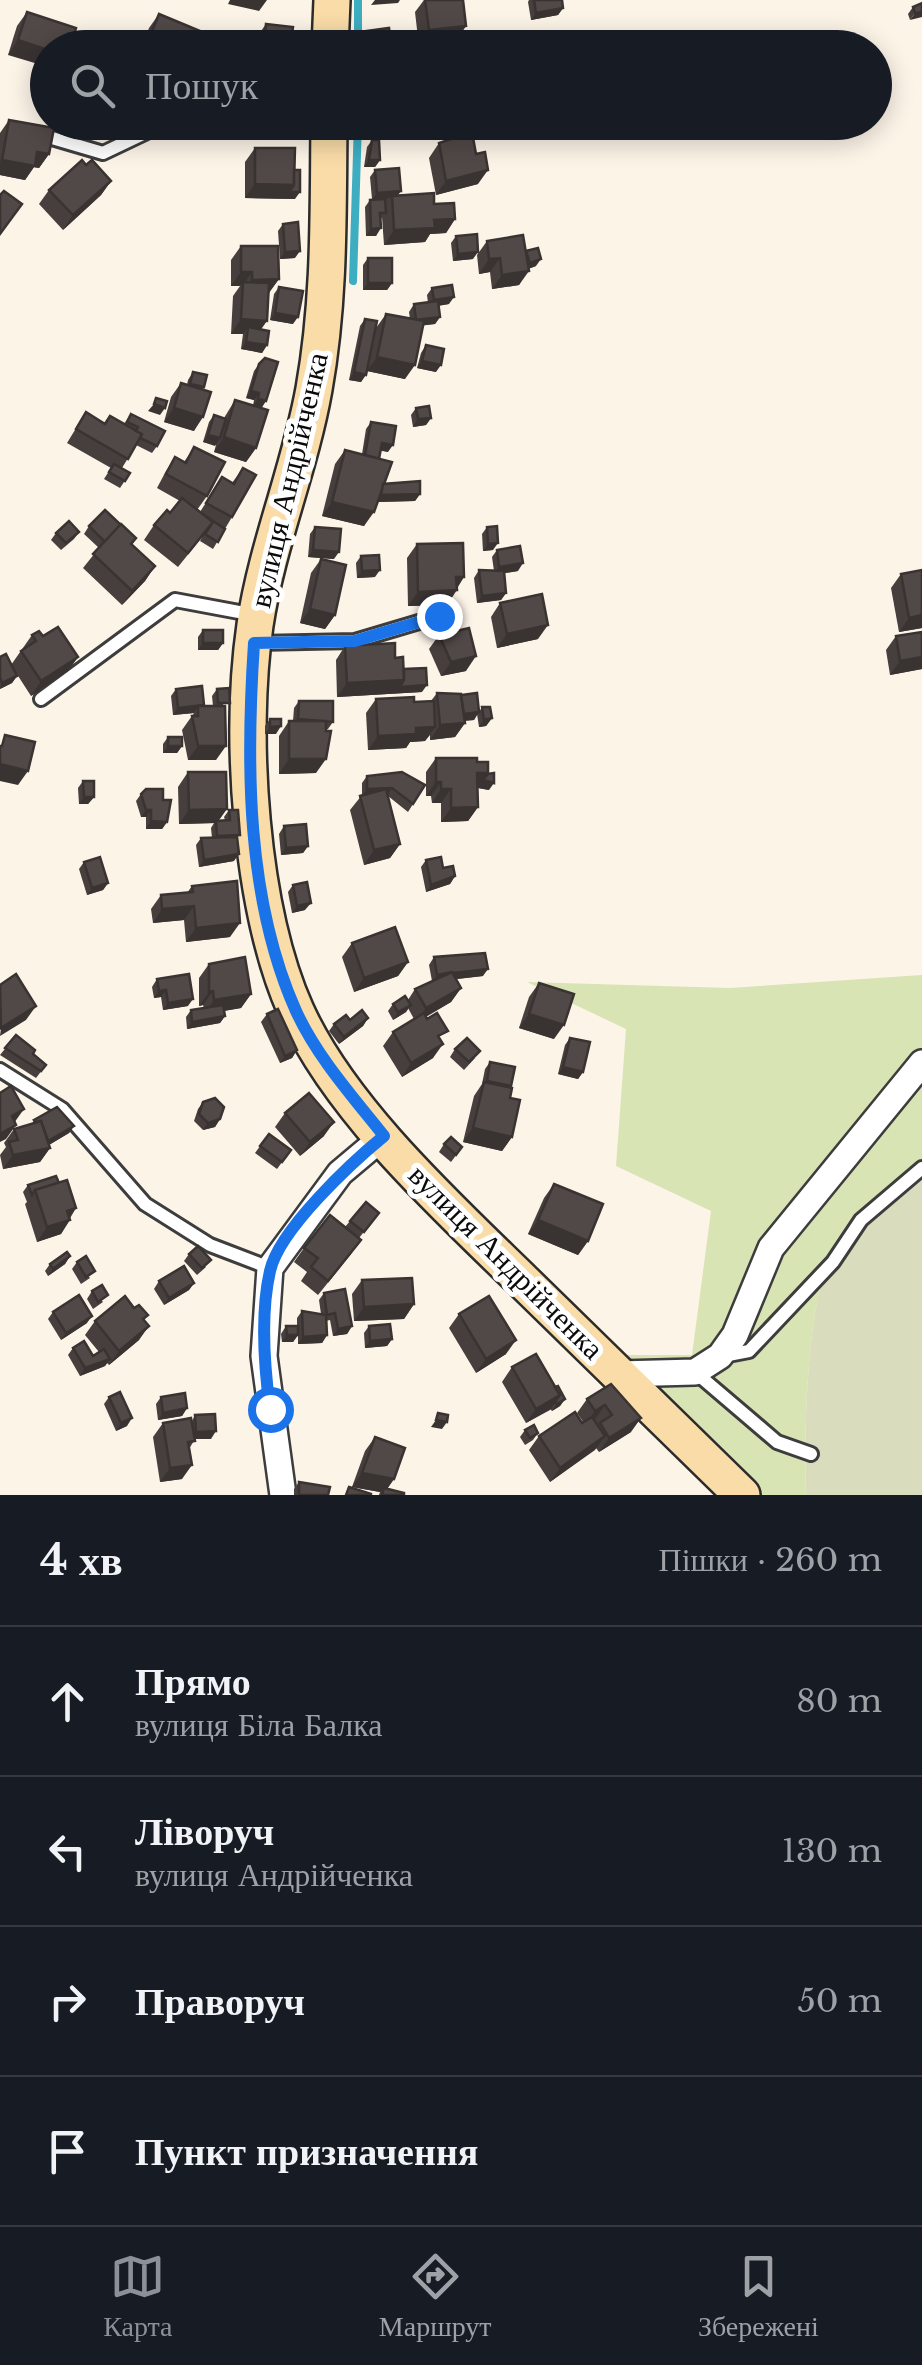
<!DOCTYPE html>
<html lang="uk">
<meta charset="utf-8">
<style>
:root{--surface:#171b24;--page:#242831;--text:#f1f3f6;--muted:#9ea1a6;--line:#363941;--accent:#8c9099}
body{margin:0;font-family:"Libre Baskerville",serif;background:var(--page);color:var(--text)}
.stop{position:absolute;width:30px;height:30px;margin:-22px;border:8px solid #1a73e8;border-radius:50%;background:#fff}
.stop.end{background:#1a73e8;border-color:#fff;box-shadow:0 2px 10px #0008}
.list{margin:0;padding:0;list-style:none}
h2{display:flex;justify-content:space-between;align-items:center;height:130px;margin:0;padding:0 40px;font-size:42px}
h2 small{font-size:32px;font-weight:400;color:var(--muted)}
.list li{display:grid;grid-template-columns:65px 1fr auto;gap:30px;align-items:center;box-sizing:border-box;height:150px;padding:0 40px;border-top:2px solid var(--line)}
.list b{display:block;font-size:38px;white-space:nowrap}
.list p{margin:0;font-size:32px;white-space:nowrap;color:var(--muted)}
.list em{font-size:32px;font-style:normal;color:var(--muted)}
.icon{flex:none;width:55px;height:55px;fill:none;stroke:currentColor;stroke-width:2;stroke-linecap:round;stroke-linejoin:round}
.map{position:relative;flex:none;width:922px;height:1495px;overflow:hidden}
.search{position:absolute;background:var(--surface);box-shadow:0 5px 25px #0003;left:30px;right:30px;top:30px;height:110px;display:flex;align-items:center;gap:25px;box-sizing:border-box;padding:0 35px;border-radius:55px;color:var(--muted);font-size:38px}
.sheet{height:730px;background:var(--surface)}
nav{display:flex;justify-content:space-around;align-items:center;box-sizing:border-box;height:140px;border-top:2px solid var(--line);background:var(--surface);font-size:28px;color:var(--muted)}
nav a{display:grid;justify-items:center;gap:5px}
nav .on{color:var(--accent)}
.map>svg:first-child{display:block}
.green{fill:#d9e4b5}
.cemetery{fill:#d9dcbd}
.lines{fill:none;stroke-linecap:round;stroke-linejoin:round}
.stream{stroke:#3dadc2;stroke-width:8}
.lane-casing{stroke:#3d3d3d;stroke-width:18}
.street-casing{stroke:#3d3d3d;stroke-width:30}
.secondary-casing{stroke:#2c2c2c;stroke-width:40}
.lane{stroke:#fff;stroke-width:12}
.street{stroke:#fff;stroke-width:25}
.secondary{stroke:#f9dca8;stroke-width:35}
.wall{fill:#463f3d}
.shaded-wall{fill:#393332}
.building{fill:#514947;stroke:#393332;stroke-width:2.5}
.route{stroke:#1a73e8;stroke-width:12}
.labels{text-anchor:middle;stroke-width:10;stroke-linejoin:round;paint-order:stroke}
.street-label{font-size:30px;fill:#0a0a0a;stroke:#fff}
</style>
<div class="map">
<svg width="922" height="1495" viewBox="0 0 922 1495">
<rect width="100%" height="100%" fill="#fdf4e8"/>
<path class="green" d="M922,975V1163C893,1184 853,1209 836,1241C806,1298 804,1430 806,1495H762L615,1355H692L711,1211L616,1166L626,1029L527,982L730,988Z"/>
<path class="cemetery" d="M922,1163V1495H806C804,1430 806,1298 836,1241C853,1209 893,1184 922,1163Z"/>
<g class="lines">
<g class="stream">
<path d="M358,0V48"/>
<path d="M353,281L358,122"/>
</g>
<g class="lane-casing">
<g id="lane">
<path d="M35,133L103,153L168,122"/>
<path d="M256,643L355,641L439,616"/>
<path d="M41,699L175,600L255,615"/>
<path d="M0,1070L62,1109L145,1204L210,1245L270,1268"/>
<path d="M723,1356L749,1351L833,1262L861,1220L922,1168"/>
<path d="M695,1372L777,1442L811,1454"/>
</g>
</g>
<g class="street-casing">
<g id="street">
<path d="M619,1374L695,1372L720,1356L735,1335L771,1248L922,1063"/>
<path d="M283,1495L264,1356L270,1268L340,1173L384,1136"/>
</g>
</g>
<g class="secondary-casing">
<g id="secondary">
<path d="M330,48L332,0"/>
<path d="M329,122C328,212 330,300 314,389C300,468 267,545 255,625C239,736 250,908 296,1011C341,1110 446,1206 523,1281C596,1352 669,1423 742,1495"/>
</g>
</g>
<use href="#lane" class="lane"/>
<use href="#street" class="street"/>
<use href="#secondary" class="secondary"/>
</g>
<g class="wall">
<path d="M424,0H463L466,26L461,33L463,48H401L407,39L418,38L415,12Z"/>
<path d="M529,0H562L563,8L558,15L531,20L528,2Z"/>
<path d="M922,3L910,20L908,14L913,7Z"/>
<path d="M27,12L76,28L8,55L17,26Z"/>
<path d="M159,14L222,48H141L149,28Z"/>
<path d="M266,24L290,48H255L256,38Z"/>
<path d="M366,31L389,48H362L361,38Z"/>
<path d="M9,120L49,154L39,168L34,167L25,180L0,175V133Z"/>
<path d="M367,122H382L377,139H367Z"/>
<path d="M476,122H494L490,136L476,139L474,126Z"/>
<path d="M372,140L380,160L375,167H364L367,147Z"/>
<path d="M439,143L478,184L436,195L429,158Z"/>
<path d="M255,148L294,170L295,199L245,198V162Z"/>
<path d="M86,165L111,181L101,195L63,230L39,204L49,190Z"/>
<path d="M375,170L398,195L434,204L455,219L446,233L430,234L425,242L384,245L382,217L376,236H366L365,207L370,200L372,199L370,177Z"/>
<path d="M283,224L295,258L280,259L278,231Z"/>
<path d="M456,236L473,259L453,261L451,243Z"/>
<path d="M487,241L526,252L536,266L528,269L519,285L492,289L490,272L479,274L477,255Z"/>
<path d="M241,246L279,279L268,293L261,330L267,345L262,353L241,349L243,334H231L233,296L240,286H231V260Z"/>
<path d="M368,258L392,283L387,290H363V265Z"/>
<path d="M279,287L293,324L270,320L274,294Z"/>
<path d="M432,288L449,304L438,306L440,317L435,324L423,325L405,379L367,371L361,382L349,380L360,326L365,319L376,328L386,314L410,319L409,312L414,304L428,303L427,295Z"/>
<path d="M426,345L436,372L417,368L421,353Z"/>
<path d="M259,364L261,408L256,448L246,462L214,452L216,445L203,442L209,422L214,415L224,418L235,400L253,406L254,400L246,398L254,371Z"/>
<path d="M193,372L204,387L194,431L164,422L171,397L181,383L187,385L188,380Z"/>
<path d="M416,408L431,418L426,425L413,427L411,415Z"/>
<path d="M86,412L105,423L124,424L131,414L157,446L152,453L136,445L122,468L130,473L120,488L104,479L111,468L67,443Z"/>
<path d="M371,422L388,452L380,450L379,459L384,484L420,494L415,501L377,502L364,526L322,516L335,464L345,450L362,454L366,429Z"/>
<path d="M194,447L207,496L197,510L200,512L222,477L232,483L243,468L232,517L213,549L200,541L202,537L178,567L144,540L154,525L170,513L180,501L157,488L166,471L175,457L184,462Z"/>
<path d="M89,526L136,538L132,545L155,566L145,581L122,605L83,568L99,548L84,534Z"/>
<path d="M315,527L334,559L308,557L310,534Z"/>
<path d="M487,527L493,550L483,551L482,534Z"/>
<path d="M79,532L74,539L61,550L51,540L56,533Z"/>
<path d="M417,544L456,588L457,590L447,605L408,606L407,558Z"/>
<path d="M497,550L518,571L504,573L506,593L501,600L477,603L474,578L479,570L494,571L492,557Z"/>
<path d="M361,556L375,577L357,578L356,563Z"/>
<path d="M321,559L335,615L325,629L300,623L311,573Z"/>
<path d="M901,574L922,628L899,632L891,588Z"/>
<path d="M500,603L538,639L497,648L491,617Z"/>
<path d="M203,630L223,643L218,650H198V637Z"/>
<path d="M922,632V669L890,675L886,650L896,636Z"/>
<path d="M32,635L43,636L78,657L68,671L31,696L13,668L17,676L12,683L0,689V657L11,665Z"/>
<path d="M439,635L466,671L441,676L429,649Z"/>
<path d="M345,646L395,658L422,692L337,697L336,660Z"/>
<path d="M176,689L203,706H213L212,696L217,689L225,709L216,760H188L182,730L194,713L173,715L171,696Z"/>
<path d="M437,693L479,712L482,707L492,718L486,726L479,727L477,714L474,720L464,721L465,723L455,737L430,740V735L425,741L410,742L406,748L368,750L366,713L376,699L414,702L431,701Z"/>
<path d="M299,701L333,722L328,729H326L316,773L279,774V736L289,721H293L294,708Z"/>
<path d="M270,719L276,734H265V726Z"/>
<path d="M168,737L182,746L177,753H163V744Z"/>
<path d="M436,758L477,762L489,790L478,788V807L468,821L441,822V803H432L431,796H426V772Z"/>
<path d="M188,772L218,821L225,820L224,817L229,810L237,839L234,861L199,867L196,845L201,838H212L211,828L214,823L179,824L178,787Z"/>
<path d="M367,776L425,785L408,812L388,796L400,844L390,858L364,865L350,810L362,795V783Z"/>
<path d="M83,781L94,797L88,804H79L78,788Z"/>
<path d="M141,794L163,800L167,822L162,829H146V817H141L136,801Z"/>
<path d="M284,826L308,846L303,853L281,855L279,834Z"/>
<path d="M426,860L443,868L455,876L450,884L426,892L421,867Z"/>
<path d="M84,862L108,883L103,890L87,895L79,869Z"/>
<path d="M293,885L305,910L292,913L288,892Z"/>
<path d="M192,886L230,937L186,942L184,920L153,923L151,909L161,895L187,893Z"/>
<path d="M352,943L408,962L398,976L354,992L342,957Z"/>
<path d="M434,957L483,976L456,979L461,988L451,1002L426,1017L441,1041L433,1058L402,1077L383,1046L393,1032L414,1019L408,1008L406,1012L393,1020L388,1011L393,1004L408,1000L415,989L432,981L429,965Z"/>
<path d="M209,964L251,994L241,1008L224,1011L225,1016L220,1023L187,1029L186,1017L191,1010L204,1008L203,1005L199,1006V978Z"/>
<path d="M157,979L188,1006L163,1010L161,997L154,998L152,987Z"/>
<path d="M539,983L554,1039L519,1028L529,997Z"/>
<path d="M267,1014L297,1050L292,1058L280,1063L261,1022Z"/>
<path d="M368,1018L363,1026L339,1044L329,1031L334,1024L350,1020Z"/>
<path d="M16,1035L33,1054L46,1065L36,1078L0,1055Z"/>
<path d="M570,1038L583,1072L578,1079L558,1074L565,1045Z"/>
<path d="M455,1049L475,1058L464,1070L450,1057Z"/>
<path d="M490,1062L510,1088L512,1137L502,1151L463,1142L474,1096L482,1084L485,1069Z"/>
<path d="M203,1102L220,1119L215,1127L203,1130L194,1121L198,1109Z"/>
<path d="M285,1113L324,1136L300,1156L275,1127Z"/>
<path d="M34,1120L74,1126L69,1133L49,1145L50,1148L40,1162L3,1169L0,1155L6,1147L4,1143L14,1129L32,1124Z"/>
<path d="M269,1134L291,1150L277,1169L255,1153Z"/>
<path d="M444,1144L457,1154L451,1162L439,1152Z"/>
<path d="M59,1183L76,1208L61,1234L37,1242L25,1204L27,1202L23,1192L28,1185Z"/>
<path d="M554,1184L588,1241L578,1255L528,1234L544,1198Z"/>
<path d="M379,1213L359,1238L351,1254L318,1295L301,1281L307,1272L294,1262L304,1248L345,1227L350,1221Z"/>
<path d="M189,1254L206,1267L197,1275L184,1261Z"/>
<path d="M70,1256L65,1264L48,1276L45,1271L50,1264Z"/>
<path d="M77,1262L90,1278L81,1284L72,1269Z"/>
<path d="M362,1280L414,1304L404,1319L354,1321L352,1294Z"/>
<path d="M159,1281L194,1283L189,1290L164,1305L154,1289Z"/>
<path d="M92,1291L103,1302L93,1309L87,1299Z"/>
<path d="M324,1293L352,1326L347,1334L333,1336L330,1320L326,1321L327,1335L322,1343L298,1344V1335L293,1342H282L281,1334L286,1326H297V1318L302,1311L321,1314L319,1300Z"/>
<path d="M134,1308L148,1315L144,1320L139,1340L109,1365L107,1363L105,1366L80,1376L68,1355L73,1348L93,1356L99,1352L85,1335L95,1321Z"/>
<path d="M53,1312L87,1323L61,1340L48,1319Z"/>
<path d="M459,1314L506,1354L476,1373L449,1328Z"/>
<path d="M369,1326L392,1339L387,1346L365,1348L364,1333Z"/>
<path d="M512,1367L555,1387L565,1399L560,1406L552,1411L550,1409L526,1423L502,1382Z"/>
<path d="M611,1384L631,1432L599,1452L596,1448L550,1482L529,1450L539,1436L584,1423L577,1413L587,1399Z"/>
<path d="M109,1397L127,1426L116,1431L104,1404Z"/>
<path d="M161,1397L187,1408L182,1416L158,1420L156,1404Z"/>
<path d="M195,1415L211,1439H195L189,1449L182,1479L160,1482L153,1437L163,1423L192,1421Z"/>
<path d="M525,1430L538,1433L533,1440L525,1445L520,1437Z"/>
<path d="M375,1437L394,1479L387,1489L404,1495H379L380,1492L352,1487L365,1451Z"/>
<path d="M299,1482L328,1495H294V1489Z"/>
</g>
<g class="shaded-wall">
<path d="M230,0H267L259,11L228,4Z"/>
<path d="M375,0H400L398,3L371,5Z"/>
<path d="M563,8L558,15L531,20L536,13Z"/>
<path d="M922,12V17L910,20L915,13Z"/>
<path d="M466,26L456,40L419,44L429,30Z"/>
<path d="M18,40L48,50V67L8,55Z"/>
<path d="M389,122H425L422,127L384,129Z"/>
<path d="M495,129L490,136L476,139L481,132Z"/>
<path d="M382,131L377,139H367L372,132Z"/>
<path d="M37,152L49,154L39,168L34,167L25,180L0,175V162L2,160Z"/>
<path d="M369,160H380L375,167H364Z"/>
<path d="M488,170L478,184L436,195L446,181Z"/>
<path d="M111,181L101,195L63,230L73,215Z"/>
<path d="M255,184L294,185L300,192L295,199L245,198Z"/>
<path d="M401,191L396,198L392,196L390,198L372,200L377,193Z"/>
<path d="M455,219L446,233L430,234L425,242L384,245L394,230L434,220Z"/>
<path d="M381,228L376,236H366L371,229Z"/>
<path d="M300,251L295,258L280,259L285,252Z"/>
<path d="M478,252L473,259L453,261L458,254Z"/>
<path d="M500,258L490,272L479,274L489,259Z"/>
<path d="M541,259L536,266L525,270L530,263Z"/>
<path d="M529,271L519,285L492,289L502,275Z"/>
<path d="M241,272H252L243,285V282L240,286H231Z"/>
<path d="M279,279L269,293L242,294L252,280Z"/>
<path d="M368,283H392L387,290H363Z"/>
<path d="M454,297L449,304L429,307L434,300Z"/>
<path d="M275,313L298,317L293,324L270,320Z"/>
<path d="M440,317L435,324L411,327L416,320Z"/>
<path d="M241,319L267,321L257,335L248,327L243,334H231Z"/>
<path d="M246,342L267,345L262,353L241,349Z"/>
<path d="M377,357L415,365L405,379L367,371Z"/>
<path d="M422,361L441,365L436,372L417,368Z"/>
<path d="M354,372L366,375L361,382L349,380Z"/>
<path d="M251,391L259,393L254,400L246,398Z"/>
<path d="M258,399L266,401L261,409L252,406Z"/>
<path d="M154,404L165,408L160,415L148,411Z"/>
<path d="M174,408L203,417L194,431L164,422Z"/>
<path d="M431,418L426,425L413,427L418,419Z"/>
<path d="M208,435L220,438L215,446L203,442Z"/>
<path d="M224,437L256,448L246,462L214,452Z"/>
<path d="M382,443L393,445L388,452L377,450Z"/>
<path d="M420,494L415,501L376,502L381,495Z"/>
<path d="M332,502L374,512L364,526L322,516Z"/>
<path d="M498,543L493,550L483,551L488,544Z"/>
<path d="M313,550L339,552L334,559L308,557Z"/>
<path d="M523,563L518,571L494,575L499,567Z"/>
<path d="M155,566L145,581L122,605L132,591Z"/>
<path d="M380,570L375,577L357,578L362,571Z"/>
<path d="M456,577H464L447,605L408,606L418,592Z"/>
<path d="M506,593L501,600L477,603L482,596Z"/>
<path d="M310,609L335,615L325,629L300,623Z"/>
<path d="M922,615V628L899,632L909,618Z"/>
<path d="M548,625L538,639L497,648L507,634Z"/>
<path d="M203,643H223L218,650H198Z"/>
<path d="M476,656L466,671L441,676L451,662Z"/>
<path d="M78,657L68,671L31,696L41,681Z"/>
<path d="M922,657V669L890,675L900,661Z"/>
<path d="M17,676L12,683L0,689L2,683Z"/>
<path d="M404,680L427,685L422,692L337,697L347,683Z"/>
<path d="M198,706L194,713L173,715L178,708Z"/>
<path d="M479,712L474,720L458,721L463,714Z"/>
<path d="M492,718L486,726L479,727L484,720Z"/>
<path d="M465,723L455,737L430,740L440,725Z"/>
<path d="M281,726L276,734H265L270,727Z"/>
<path d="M435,727L425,741L410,742L406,748L368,750L378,736L416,728Z"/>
<path d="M168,746H182L177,753H163Z"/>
<path d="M198,746H226L216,760H188Z"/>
<path d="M289,759H326L316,773L279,774Z"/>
<path d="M0,764L28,771L18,785L0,781Z"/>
<path d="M477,773H488L494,783L489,790L478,788Z"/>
<path d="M436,782H441L431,796H426Z"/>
<path d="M392,788L387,796H362L367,789Z"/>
<path d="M441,789H451L441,803H432Z"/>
<path d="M84,797H94L88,804H79Z"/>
<path d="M478,807L468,821L441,822L451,808Z"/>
<path d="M227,809L217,823L179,824L189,810Z"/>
<path d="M146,810H151L146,817H141Z"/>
<path d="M151,821L167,822L162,829H146Z"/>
<path d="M400,844L390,858L364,865L374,850Z"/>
<path d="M308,846L303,853L281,855L286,848Z"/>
<path d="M239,854L234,861L199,867L204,860Z"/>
<path d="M455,876L450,884L426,892L431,885Z"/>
<path d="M108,883L103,890L87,895L92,888Z"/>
<path d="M311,903L305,910L292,913L297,906Z"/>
<path d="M194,906L184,920L153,923L162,909Z"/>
<path d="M240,923L230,937L186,942L196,928Z"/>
<path d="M408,962L398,976L354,992L364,978Z"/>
<path d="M488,969L483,976L432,982L437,975Z"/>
<path d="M461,988L451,1002L416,1022L426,1008Z"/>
<path d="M166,990L161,997L154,998L159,991Z"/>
<path d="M213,991L203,1005L199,1006L209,992Z"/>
<path d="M251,994L241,1008L205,1014L214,1000Z"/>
<path d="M193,999L188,1006L163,1010L168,1003Z"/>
<path d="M411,1005L406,1012L393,1020L398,1012Z"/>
<path d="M36,1006L26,1020L0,1036L1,1028Z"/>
<path d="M529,1014L564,1025L554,1039L519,1028Z"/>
<path d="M225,1016L220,1023L187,1029L192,1022Z"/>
<path d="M368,1018L363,1026L339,1044L344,1037Z"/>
<path d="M443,1044L433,1058L402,1077L411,1063Z"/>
<path d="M297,1050L292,1058L280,1063L285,1056Z"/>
<path d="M563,1067L583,1072L578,1079L558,1074Z"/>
<path d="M24,1109L14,1123L12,1116Z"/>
<path d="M220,1119L215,1127L203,1130L208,1123Z"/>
<path d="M334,1122L324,1136L300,1156L310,1142Z"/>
<path d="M16,1125L6,1139L0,1142V1134Z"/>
<path d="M74,1126L69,1133L42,1149L48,1141Z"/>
<path d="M473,1128L512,1137L502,1151L463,1142Z"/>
<path d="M50,1148L40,1162L3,1169L13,1155Z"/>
<path d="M76,1208L66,1222L70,1220L61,1234L37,1242L47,1227L67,1211Z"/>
<path d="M538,1220L588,1241L578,1255L528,1234Z"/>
<path d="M70,1256L65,1264L48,1276L53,1269Z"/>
<path d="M194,1283L189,1290L164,1305L169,1298Z"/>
<path d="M414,1304L404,1319L354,1321L364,1307Z"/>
<path d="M92,1316L87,1323L61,1340L66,1333Z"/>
<path d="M149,1326L139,1340L109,1365L119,1351Z"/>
<path d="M352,1326L347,1334L333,1336L338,1329Z"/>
<path d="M287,1335H298L293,1342H282Z"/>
<path d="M327,1335L322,1343L298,1344L303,1337Z"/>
<path d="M392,1339L387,1346L365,1348L370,1341Z"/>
<path d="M516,1340L506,1354L476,1373L486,1359Z"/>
<path d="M110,1359L105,1366L80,1376L85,1368Z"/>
<path d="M560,1395L550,1410L526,1423L536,1409Z"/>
<path d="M565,1399L560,1406L552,1411L557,1404Z"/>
<path d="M605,1405L595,1419L585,1425L595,1411Z"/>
<path d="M187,1408L182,1416L158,1420L163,1413Z"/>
<path d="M132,1418L127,1426L116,1431L121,1423Z"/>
<path d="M641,1418L631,1432L599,1452L609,1438Z"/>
<path d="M436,1420L447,1422L442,1429L431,1427Z"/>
<path d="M216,1431L211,1439H191L196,1432Z"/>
<path d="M605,1436L595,1450L550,1482L560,1468Z"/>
<path d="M192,1465L182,1479L160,1482L170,1468Z"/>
<path d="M362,1473L394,1479L384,1493V1488L380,1492L352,1487Z"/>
</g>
<g class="building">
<path d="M425,0H463L466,26L429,30Z"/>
<path d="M534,0H562L563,8L536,13Z"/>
<path d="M922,3V12L915,13L913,7Z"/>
<path d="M27,12L76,28L70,48H48V50L18,40Z"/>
<path d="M159,14L224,41L222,48H149L146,46Z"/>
<path d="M266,24L293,27L290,48H264Z"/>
<path d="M389,28L391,44L368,47L366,31Z"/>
<path d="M462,33L463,48H408L407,39Z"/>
<path d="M9,120L54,128L49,154L37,152L35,166L2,160Z"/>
<path d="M372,122H382V131L372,132Z"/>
<path d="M479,122H494L495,129L481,132Z"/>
<path d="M472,132L476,154L485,152L488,170L446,181L439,143Z"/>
<path d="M372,140H379L380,160H369Z"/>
<path d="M255,148H295L294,185L255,184Z"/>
<path d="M82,160L86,165L92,160L111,181L73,215L49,190Z"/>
<path d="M399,168L401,191L377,193L375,170Z"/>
<path d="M294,170H300V192H289L294,185Z"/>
<path d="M4,191L22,204L0,234V195Z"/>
<path d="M434,193V204L454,203L455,219L434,220L435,228L394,230L392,196Z"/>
<path d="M385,199L386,213H380L381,228L371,229L370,200Z"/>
<path d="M298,222L300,251L285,252L283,224Z"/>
<path d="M477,234L478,252L458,254L456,236Z"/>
<path d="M523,235L529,271L502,275L500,258L489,259L487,241Z"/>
<path d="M241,246H278L279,279L252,280V272H241Z"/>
<path d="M538,248L541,259L530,263L526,251Z"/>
<rect x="368" y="258" width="24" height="25"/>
<path d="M243,282L269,283L267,321L241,319Z"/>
<path d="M452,285L454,297L434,300L432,288Z"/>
<path d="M279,287L303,291L298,317L275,313Z"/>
<path d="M438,301L440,317L416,320L414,304Z"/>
<path d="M386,314L424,321L415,365L377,357Z"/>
<path d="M365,319L377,321L366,375L354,372Z"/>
<path d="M248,327L269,331L267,345L246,342Z"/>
<path d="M426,345L444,349L441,365L422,361Z"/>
<path d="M265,358L278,362L266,401L258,399L259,393L251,391L259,364Z"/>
<path d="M193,372L207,375L204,387L190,384Z"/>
<path d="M181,383L211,392L203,417L174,408Z"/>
<path d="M156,398L167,401L165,408L154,404Z"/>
<path d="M235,400L268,410L256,448L224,437Z"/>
<path d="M429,406L431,418L418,419L416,408Z"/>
<path d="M86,412L105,424L110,416L142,434L128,459L76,429Z"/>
<path d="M131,414L165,431L157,446L140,438L142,434L136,431L138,427L127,422Z"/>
<path d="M214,415L226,419L220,438L208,435Z"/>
<path d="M371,422L396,426L393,445L382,443L379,459L365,455Z"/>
<path d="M194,447L225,462L207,496L166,474L175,457L186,463Z"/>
<path d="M345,450L392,462L374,512L332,502Z"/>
<path d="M114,464L130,473L125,481L109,472Z"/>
<path d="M243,468L256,475L232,517L206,503L222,477L234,484Z"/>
<path d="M420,481V494L381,495L383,484Z"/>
<path d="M182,498L213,522L188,553L154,525L167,510L170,513Z"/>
<path d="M105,510L121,525L105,542L89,526Z"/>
<path d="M207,517L225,529L218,542L205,534L213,522Z"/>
<path d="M69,521L79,532L66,543L56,533Z"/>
<path d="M121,524L136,538L131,544L155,566L132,591L93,554Z"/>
<path d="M497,526L498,543L488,544L487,527Z"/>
<path d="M315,527L341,529L339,552L313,550Z"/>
<path d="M463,543L464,577H456L457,590L418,592L417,544Z"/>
<path d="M520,546L523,563L499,567L497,550Z"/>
<path d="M379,555L380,570L362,571L361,556Z"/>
<path d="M321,559L346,565L335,615L310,609Z"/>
<path d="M479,570L504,571L506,593L482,596Z"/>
<path d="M922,570V615L909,618L901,574Z"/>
<path d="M542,594L548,625L507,634L500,603Z"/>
<path d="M58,627L78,657L41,681L21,651L36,641L32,635L39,631L43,636Z"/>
<path d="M469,628L476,656L451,662L439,635Z"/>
<rect x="203" y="630" width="20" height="13"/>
<path d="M922,632V657L900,661L896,636Z"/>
<path d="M395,643V658L403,657L404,680L347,683L345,646Z"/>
<path d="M6,654L17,676L2,683L0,678V657Z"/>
<path d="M426,668L427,685L400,687L404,680V669Z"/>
<path d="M202,686L204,705L178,708L176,689Z"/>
<path d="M229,688L230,703H218L217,689Z"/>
<path d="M437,693L461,694L465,723L440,725Z"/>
<path d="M477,693L479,712L464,714L461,695Z"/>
<path d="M414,697V702L434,701L435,727L416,728V734L378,736L376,699Z"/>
<path d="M299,701H333V722L298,719Z"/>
<path d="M198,706H225L226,746H198L192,716H198Z"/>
<path d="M482,707H490L492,718L484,720Z"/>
<path d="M270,719H281V726L270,727Z"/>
<path d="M289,721H326V731H331L326,759H289Z"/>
<path d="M5,735L35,742L28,771L0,764V746H2Z"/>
<rect x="168" y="737" width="14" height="9"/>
<path d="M436,758H477V762H488V773H477L478,807L451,808V789H441V782H436Z"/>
<path d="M188,772H226L227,809L189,810Z"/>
<path d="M402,772L425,785L413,804L392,788L367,789V776Z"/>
<path d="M494,773V783L483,780L488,774Z"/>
<path d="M83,781H94V797H84Z"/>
<path d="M146,789H163V800H171L167,822L151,821V810H146L141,794Z"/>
<path d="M386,789L400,844L374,850L360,796Z"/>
<path d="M229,810H238L240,835L217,836L216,821L230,820Z"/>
<path d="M306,824L308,846L286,848L284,826Z"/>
<path d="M237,837L239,854L204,860L201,838Z"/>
<path d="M100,857L108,883L92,888L84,862Z"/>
<path d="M441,857L443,868L453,866L455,876L431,885L426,860Z"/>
<path d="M237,881L240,923L196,928L194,906L162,909L161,895L193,892L192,886Z"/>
<path d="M307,882L311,903L297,906L293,885Z"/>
<path d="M395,927L408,962L364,978L352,943Z"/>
<path d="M485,953L488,969L453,973L452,972L437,975L434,957Z"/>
<path d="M245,957L251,994L214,1000L213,991L209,992V964Z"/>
<path d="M452,972L461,988L426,1008L415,989Z"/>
<path d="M16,974L36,1006L1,1028L0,985Z"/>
<path d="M189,974L193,999L168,1003L166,990L159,991L157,979Z"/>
<path d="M539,983L574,994L564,1025L529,1014Z"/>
<path d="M405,996L411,1005L398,1012L393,1004Z"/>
<path d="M223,1005L225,1016L192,1022L191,1010Z"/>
<path d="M278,1009L297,1050L285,1056L267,1014Z"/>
<path d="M362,1010L368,1018L344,1037L334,1024L346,1015L350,1020Z"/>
<path d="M424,1013L427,1019L437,1013L448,1031L438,1036L443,1044L411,1063L393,1032Z"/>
<path d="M16,1035L35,1050L33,1054L46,1065L41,1071L5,1048Z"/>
<path d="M467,1038L480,1051L469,1062L455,1049Z"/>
<path d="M570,1038L590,1042L583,1072L563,1067Z"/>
<path d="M490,1062L515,1067L511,1086L487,1081Z"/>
<path d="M484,1082L512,1088L510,1098L520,1100L512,1137L473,1128Z"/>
<path d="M11,1086L24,1109L12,1116L16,1125L0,1134V1093Z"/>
<path d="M309,1093L334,1122L310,1142L285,1113Z"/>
<path d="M215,1098L224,1107L220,1119L208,1123L199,1114L203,1102Z"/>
<path d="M57,1107L74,1126L48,1141L41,1121L36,1122L34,1120Z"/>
<path d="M41,1121L50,1148L13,1155L9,1142L18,1140L14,1129Z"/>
<path d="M269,1134L291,1150L282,1162L260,1146Z"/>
<path d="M451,1137L462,1147L456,1155L444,1144Z"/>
<path d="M56,1176L59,1183L35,1190L32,1195L28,1185Z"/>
<path d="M67,1180L76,1208L67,1211L70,1220L47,1227L35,1190Z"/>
<path d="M554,1184L603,1204L588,1241L538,1220Z"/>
<path d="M366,1202L379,1213L364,1232L350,1221Z"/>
<path d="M330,1215L361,1240L328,1281L311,1267L318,1258L304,1248Z"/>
<path d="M198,1246L211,1260L202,1268L189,1254Z"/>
<path d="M67,1252L70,1256L53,1269L50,1264Z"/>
<path d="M86,1256L95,1271L86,1277L77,1262Z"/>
<path d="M184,1266L194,1283L169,1298L159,1281Z"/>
<path d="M412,1278L414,1304L364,1307L362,1280Z"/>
<path d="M102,1285L108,1295L98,1302L92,1291Z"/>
<path d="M345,1289L352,1326L338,1329L335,1313L327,1315L324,1293Z"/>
<path d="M79,1295L92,1316L66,1333L53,1312Z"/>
<path d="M125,1296L134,1308L139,1305L148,1315L143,1319L149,1326L119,1351L95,1321Z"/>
<path d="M489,1296L516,1340L486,1359L459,1314Z"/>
<path d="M302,1311L326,1315L327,1335L303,1337Z"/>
<path d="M390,1324L392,1339L370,1341L369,1326Z"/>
<path d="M286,1326H298V1335H287Z"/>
<path d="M84,1341L93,1356L104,1349L110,1359L85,1368L73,1348Z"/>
<path d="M536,1354L560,1395L536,1409L512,1367Z"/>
<path d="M611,1384L641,1418L609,1438L600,1423L612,1415L605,1405L595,1411L587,1399Z"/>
<path d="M558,1386L565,1399L557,1404L555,1402L560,1395L555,1387Z"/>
<path d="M120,1392L132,1418L121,1423L109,1397Z"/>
<path d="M185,1393L187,1408L163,1413L161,1397Z"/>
<path d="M575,1412L582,1423L592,1417L605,1436L560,1468L539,1436Z"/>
<path d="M438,1413L448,1415L447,1422L436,1420Z"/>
<path d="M215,1414L216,1431L196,1432L195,1415Z"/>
<path d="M191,1418L195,1441L188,1442L192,1465L170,1468L163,1423Z"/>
<path d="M534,1425L538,1433L530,1438L525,1430Z"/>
<path d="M375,1437L405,1448L394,1479L362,1473Z"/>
<path d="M299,1482L330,1487L328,1495H299Z"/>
<path d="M349,1487L371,1494V1495H346Z"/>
<path d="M384,1488L404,1493V1495H382Z"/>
</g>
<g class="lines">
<path class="route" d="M270,1409C264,1365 260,1315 270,1271C279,1230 351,1163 384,1136C353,1097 317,1057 296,1011C246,899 246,764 254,643L355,641L439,616"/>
</g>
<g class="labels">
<g class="street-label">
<text transform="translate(289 480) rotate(-77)" y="10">вулиця Андрійченка</text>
<text transform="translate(506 1262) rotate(45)" y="10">вулиця Андрійченка</text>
</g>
</g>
</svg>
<div class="stop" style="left:270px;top:1409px"></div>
<div class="stop end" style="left:439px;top:616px"></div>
<div class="search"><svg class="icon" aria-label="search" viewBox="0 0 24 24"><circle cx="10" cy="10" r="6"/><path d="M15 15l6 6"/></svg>Пошук</div>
</div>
<section class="sheet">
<h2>4 хв<small>Пішки · 260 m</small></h2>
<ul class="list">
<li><svg class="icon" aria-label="ahead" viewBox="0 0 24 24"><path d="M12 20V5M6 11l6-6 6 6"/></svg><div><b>Прямо</b><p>вулиця Біла Балка</p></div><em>80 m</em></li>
<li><svg class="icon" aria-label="left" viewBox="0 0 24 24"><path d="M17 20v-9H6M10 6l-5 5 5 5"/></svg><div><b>Ліворуч</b><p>вулиця Андрійченка</p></div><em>130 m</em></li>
<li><svg class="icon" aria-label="right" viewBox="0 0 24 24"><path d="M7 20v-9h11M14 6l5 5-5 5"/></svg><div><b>Праворуч</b></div><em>50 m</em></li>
<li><svg class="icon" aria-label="arrive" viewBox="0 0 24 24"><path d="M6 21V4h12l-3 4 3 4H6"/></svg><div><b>Пункт призначення</b></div></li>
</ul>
</section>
<nav>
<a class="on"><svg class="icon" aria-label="map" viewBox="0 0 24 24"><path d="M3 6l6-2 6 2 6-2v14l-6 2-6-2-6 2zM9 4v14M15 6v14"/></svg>Карта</a>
<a><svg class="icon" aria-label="directions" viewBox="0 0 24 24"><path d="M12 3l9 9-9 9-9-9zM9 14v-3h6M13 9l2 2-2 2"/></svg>Маршрут</a>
<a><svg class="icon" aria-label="saved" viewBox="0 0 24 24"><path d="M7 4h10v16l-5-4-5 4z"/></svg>Збережені</a>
</nav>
